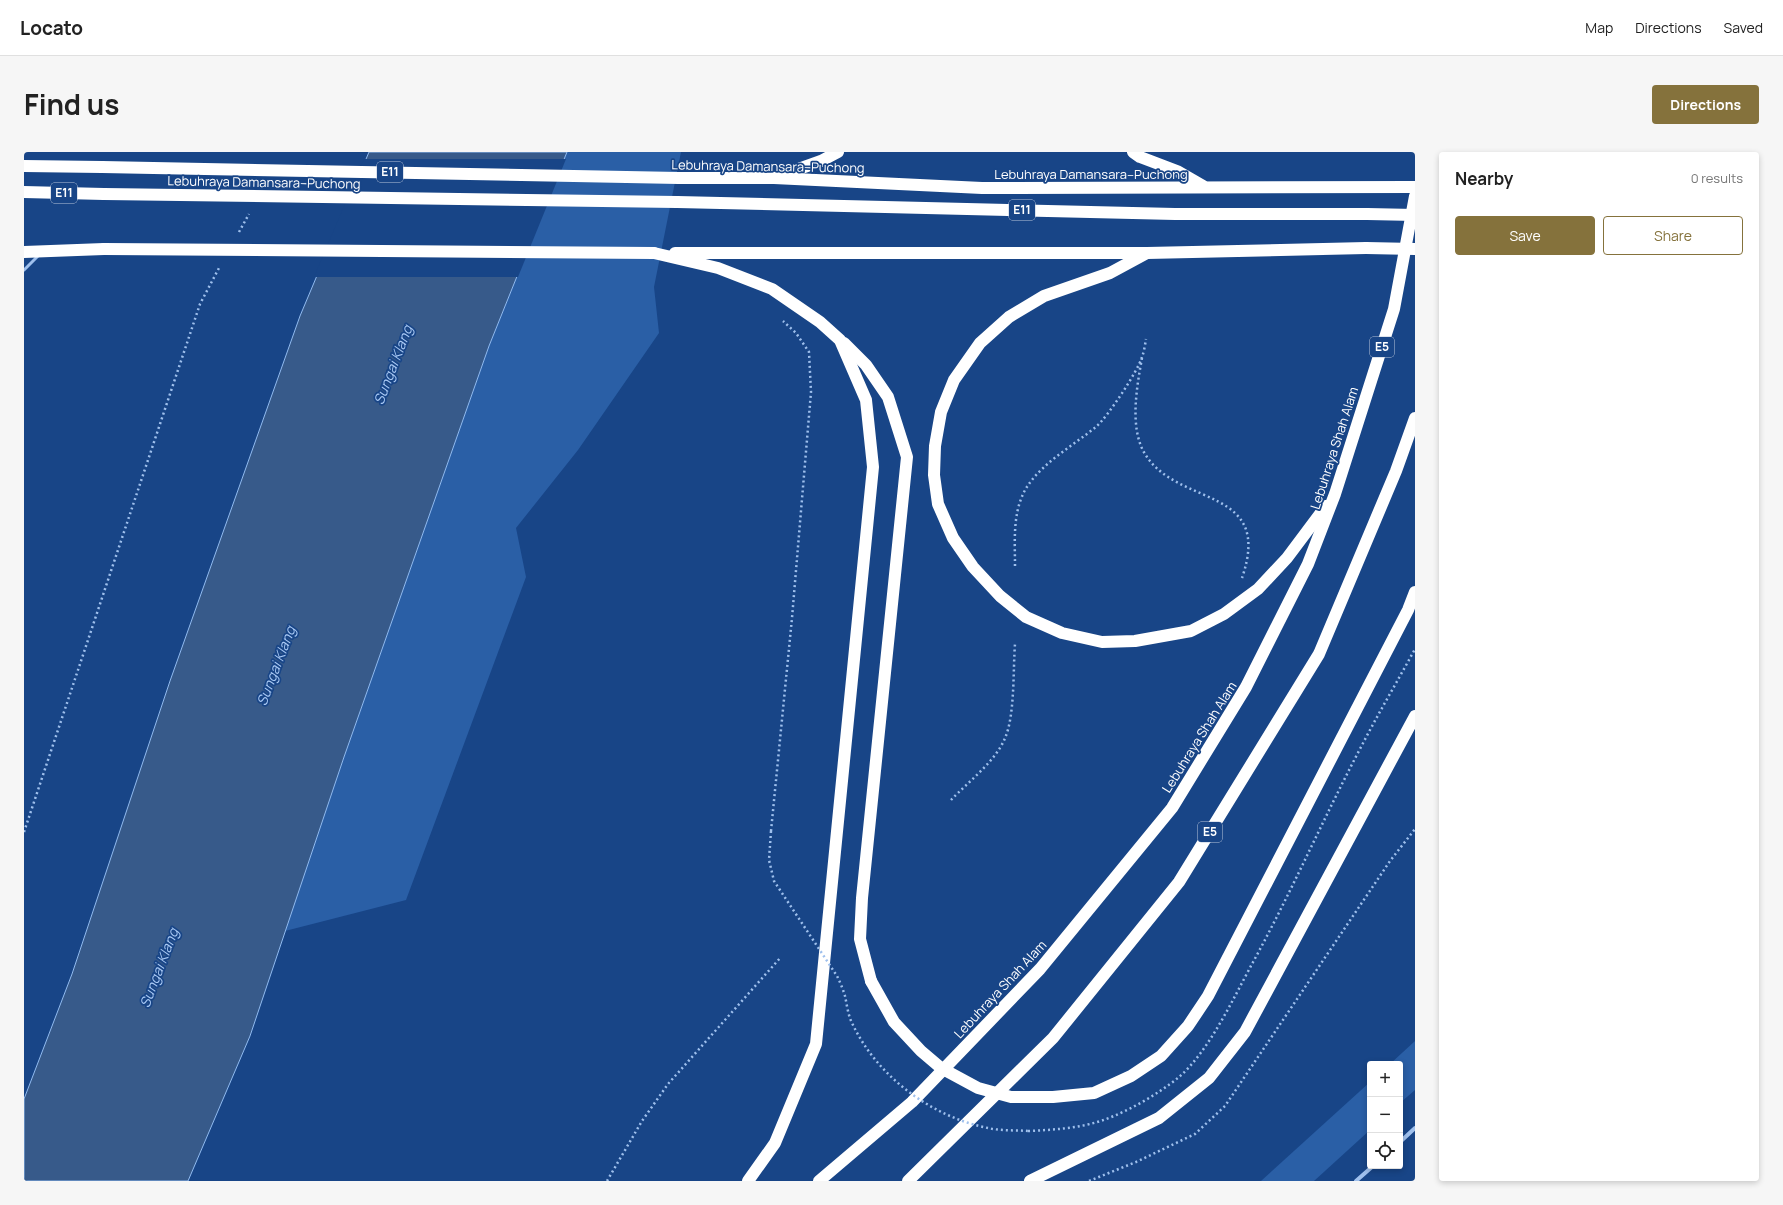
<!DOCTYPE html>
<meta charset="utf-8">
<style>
:root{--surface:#fff;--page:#f6f6f6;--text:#222;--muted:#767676;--line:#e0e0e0;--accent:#85723c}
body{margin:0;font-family:Manrope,sans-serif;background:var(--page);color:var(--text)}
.controls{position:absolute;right:12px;bottom:12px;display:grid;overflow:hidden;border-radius:4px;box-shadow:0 2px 6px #0003}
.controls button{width:36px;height:36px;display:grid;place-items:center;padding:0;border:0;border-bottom:1px solid var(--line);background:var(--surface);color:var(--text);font:20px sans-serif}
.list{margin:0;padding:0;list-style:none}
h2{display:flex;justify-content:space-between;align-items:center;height:52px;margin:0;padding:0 16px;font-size:17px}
h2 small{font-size:13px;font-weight:400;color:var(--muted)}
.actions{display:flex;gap:8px;padding:12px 16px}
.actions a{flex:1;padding:9px 0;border:1px solid var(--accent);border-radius:4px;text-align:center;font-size:14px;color:var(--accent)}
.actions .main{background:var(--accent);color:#fff}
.icon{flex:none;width:22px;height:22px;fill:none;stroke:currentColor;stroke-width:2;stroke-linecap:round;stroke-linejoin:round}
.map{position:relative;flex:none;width:1391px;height:1029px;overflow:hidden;border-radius:4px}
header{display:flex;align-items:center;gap:24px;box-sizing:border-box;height:56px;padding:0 20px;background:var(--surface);border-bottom:1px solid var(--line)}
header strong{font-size:19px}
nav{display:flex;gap:22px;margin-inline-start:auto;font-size:14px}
.intro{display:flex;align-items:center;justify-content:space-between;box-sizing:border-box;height:96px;padding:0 24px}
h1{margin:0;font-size:28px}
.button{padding:10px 18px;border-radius:4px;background:var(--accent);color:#fff;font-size:14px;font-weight:700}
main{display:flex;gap:24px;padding:0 24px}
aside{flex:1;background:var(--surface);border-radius:4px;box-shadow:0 2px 6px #0003}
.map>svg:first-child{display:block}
.green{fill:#2a5fa6}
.water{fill:#375a8a;stroke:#91bbf0}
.pier{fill:#184587}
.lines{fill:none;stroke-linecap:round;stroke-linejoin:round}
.path{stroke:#9fc0ed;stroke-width:2.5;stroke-dasharray:2 3;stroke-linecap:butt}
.service{stroke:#9fc0ed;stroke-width:3}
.minor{stroke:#9fc0ed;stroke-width:4}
.motorway{stroke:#fff;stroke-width:12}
.path-bridge{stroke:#9fc0ed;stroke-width:2.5;stroke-dasharray:2 3;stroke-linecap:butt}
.motorway-bridge{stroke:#fff;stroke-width:12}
.labels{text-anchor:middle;stroke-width:3.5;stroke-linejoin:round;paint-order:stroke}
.shield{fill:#184587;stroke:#bac7db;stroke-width:1}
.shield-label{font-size:12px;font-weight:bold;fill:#fff}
.street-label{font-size:13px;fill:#fff;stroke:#184587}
.water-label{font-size:14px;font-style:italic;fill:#aacaf5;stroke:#184587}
</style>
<header>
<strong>Locato</strong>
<nav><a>Map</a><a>Directions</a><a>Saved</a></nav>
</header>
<div class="intro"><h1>Find us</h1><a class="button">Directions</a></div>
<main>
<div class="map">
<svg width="1391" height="1029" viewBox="0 0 1391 1029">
<rect width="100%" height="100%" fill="#184587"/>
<g class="green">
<path d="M543,0H657L630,135L635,181L554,298L492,376L502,425L382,748L261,779L320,605L465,194Z"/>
<path d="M1391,889V938L1376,951V912H1366Z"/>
<path d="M1346,930V978L1290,1029H1237Z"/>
</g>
<path class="water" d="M345,0H543L465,194L320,605L226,884L164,1029H0V947L48,822L146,529L276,164Z"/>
<path class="pier" d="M340,7H542L494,125H290Z"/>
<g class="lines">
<g class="path">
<path d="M215,80L225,62"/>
<path d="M1118,206C1113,234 1105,276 1121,302C1154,356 1250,333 1218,426"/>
<path d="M991,414C991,392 989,368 997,347C1008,316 1048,295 1073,274C1084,264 1114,219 1118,205C1120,200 1121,193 1122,187"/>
<path d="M927,648C944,630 972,609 981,586C991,564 989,517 991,492"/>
<path d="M747,679L768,466L787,240L785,200L772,181L759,169"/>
<path d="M0,680L176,152L195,116"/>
<path d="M1004,979C1025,978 1045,977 1066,972C1095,965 1132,944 1155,925C1185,899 1209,847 1228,812C1267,741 1299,667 1337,595C1354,562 1373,530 1391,497"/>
<path d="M583,1029L618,969L644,932L757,805"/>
<path d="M1065,1029L1112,1010L1171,982L1201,954L1366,709L1391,677"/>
</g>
<path class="service" d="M0,118L15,103"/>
<g class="minor">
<path d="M1376,990L1391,976"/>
<path d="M1332,1029L1349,1014"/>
</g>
<g class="motorway">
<path d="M1109,0L1116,5L1153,19L1179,34"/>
<path d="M0,14L78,15"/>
<path d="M755,24L797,9L814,0"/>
<path d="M655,26H750L958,36L1391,35"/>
<path d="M0,40L80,42"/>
<path d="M653,50L1151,62H1343"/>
<path d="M0,100L80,97"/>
<path d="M630,101L694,116L748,137L796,170L816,188L842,248L849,315L792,892L751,991L724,1029"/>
<path d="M651,101H1123L1342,96"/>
<path d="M1123,101L1086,121L1020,144L985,165L956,191L930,228L917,260L911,294L910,323L914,352L929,386L949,415L976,444L1002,465L1038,481L1078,490L1111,489L1167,479L1200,462L1234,437L1263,406L1302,354"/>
<path d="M820,191L842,213L864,245L883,305L838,746L836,787L847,829"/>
<path d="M795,1029L888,950L1016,817L1148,656L1222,535L1284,412L1311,342L1370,157L1391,44"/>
<path d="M884,1029L1029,886L1155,730L1295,502L1372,319L1391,266"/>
<path d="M1006,1029L1135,966L1185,926L1221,880L1391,564"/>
</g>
<path class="path-bridge" d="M747,679L745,708L750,729L813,824C816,830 819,837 821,844C823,853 824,864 829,873C854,925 908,965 964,976C977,979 991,978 1004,979"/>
<g class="motorway-bridge">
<path d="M78,15L655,26"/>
<path d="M80,42L653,50"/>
<path d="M1343,62L1391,63"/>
<path d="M1342,96L1391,97"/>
<path d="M80,97L630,101"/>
<path d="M847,829L870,870L897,899L917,916L954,936L987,945H1029L1070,941L1107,924L1137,904L1164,874L1184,844L1384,458L1391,440"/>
</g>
</g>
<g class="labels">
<g class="shield">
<rect x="353" y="10" width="26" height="20" rx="3"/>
<rect x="27" y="31" width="26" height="20" rx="3"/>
<rect x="985" y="48" width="26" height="20" rx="3"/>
<rect x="1346" y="185" width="24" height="20" rx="3"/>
<rect x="1174" y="670" width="24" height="20" rx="3"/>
</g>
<g class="shield-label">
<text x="366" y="24">E11</text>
<text x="40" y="45">E11</text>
<text x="998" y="62">E11</text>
<text x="1358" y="199">E5</text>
<text x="1186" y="684">E5</text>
</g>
<g class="street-label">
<text transform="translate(744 14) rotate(1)" y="5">Lebuhraya Damansara–Puchong</text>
<text x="1067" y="27">Lebuhraya Damansara–Puchong</text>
<text transform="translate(240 30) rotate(1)" y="5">Lebuhraya Damansara–Puchong</text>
<text transform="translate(1310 296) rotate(-72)" y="5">Lebuhraya Shah Alam</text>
<text transform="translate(1175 585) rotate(-58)" y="5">Lebuhraya Shah Alam</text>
<text transform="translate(976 837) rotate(-47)" y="5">Lebuhraya Shah Alam</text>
</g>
<g class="water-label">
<text transform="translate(369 213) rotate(-69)" y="5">Sungai Klang</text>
<text transform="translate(252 514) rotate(-69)" y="5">Sungai Klang</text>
<text transform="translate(135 816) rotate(-69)" y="5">Sungai Klang</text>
</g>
</g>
</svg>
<div class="controls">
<button>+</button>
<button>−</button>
<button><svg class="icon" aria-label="locate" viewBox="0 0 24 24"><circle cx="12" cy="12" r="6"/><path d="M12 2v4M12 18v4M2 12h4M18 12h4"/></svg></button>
</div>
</div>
<aside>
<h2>Nearby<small>0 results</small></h2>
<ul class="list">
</ul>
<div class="actions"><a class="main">Save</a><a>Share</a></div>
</aside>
</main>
